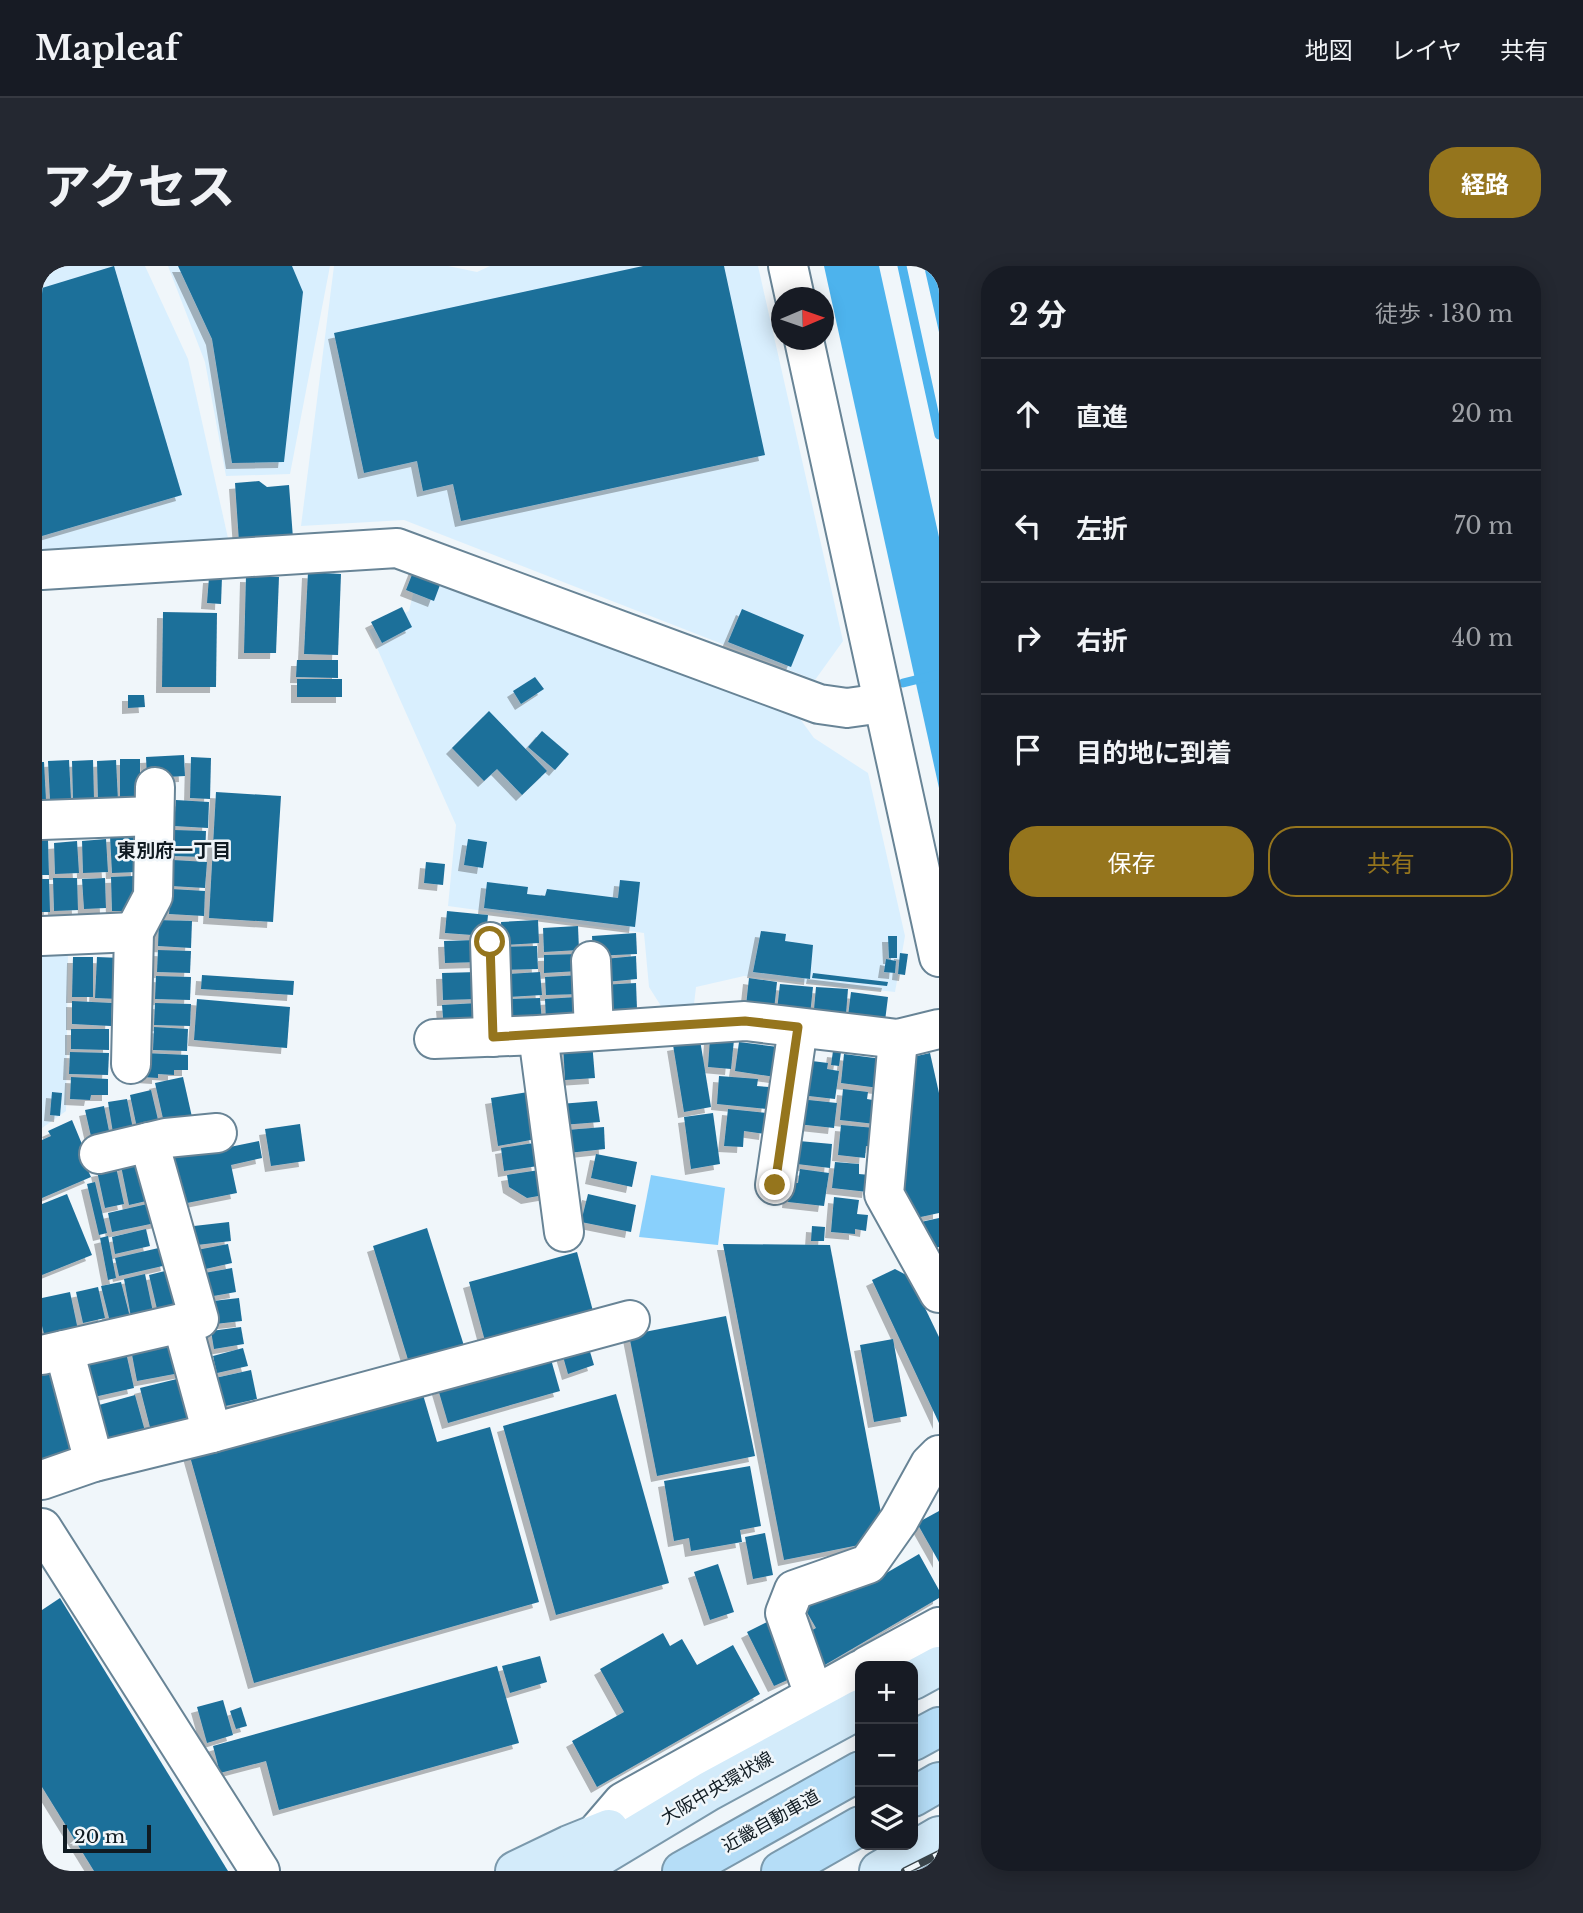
<!DOCTYPE html>
<html lang="ja">
<meta charset="utf-8">
<style>
:root{--surface:#171b24;--page:#242831;--text:#f1f3f6;--muted:#9ea1a6;--line:#363941;--accent:#95751d}
body{margin:0;font-family:"Libre Baskerville","Noto Sans JP",serif;background:var(--page);color:var(--text)}
.controls{position:absolute;right:21px;bottom:21px;display:grid;overflow:hidden;border-radius:14px;box-shadow:0 4px 18px #0003}
.controls button{width:63px;height:63px;display:grid;place-items:center;padding:0;border:0;border-bottom:2px solid var(--line);background:var(--surface);color:var(--text);font:35px sans-serif}
.compass{position:absolute;left:729px;top:21px;width:63px;height:63px;border-radius:50%;background:var(--surface);box-shadow:0 4px 18px #0003;rotate:88deg}
.scale{position:absolute;left:21px;bottom:18px;width:88px;box-sizing:border-box;padding-left:7px;border:4px solid #101b22;border-top:0;font-size:19px;line-height:24px;white-space:nowrap;color:#101b22;-webkit-text-stroke:5px #f0f6fa;paint-order:stroke}
.stop{position:absolute;width:21px;height:21px;margin:-16px;border:5px solid #95751d;border-radius:50%;background:#fff}
.stop.end{background:#95751d;border-color:#fff;box-shadow:0 2px 7px #0008}
.list{margin:0;padding:0;list-style:none}
h2{display:flex;justify-content:space-between;align-items:center;height:91px;margin:0;padding:0 28px;font-size:30px}
h2 small{font-size:23px;font-weight:400;color:var(--muted)}
.list li{display:grid;grid-template-columns:46px 1fr auto;gap:21px;align-items:center;box-sizing:border-box;height:112px;padding:0 28px;border-top:2px solid var(--line)}
.list b{display:block;font-size:26px;white-space:nowrap}
.list em{font-size:23px;font-style:normal;color:var(--muted)}
.actions{display:flex;gap:14px;padding:21px 28px}
.actions a{flex:1;padding:16px 0;border:2px solid var(--accent);border-radius:28px;text-align:center;font-size:24px;color:var(--accent)}
.actions .main{background:var(--accent);color:#fff}
.icon{flex:none;width:38px;height:38px;fill:none;stroke:currentColor;stroke-width:2;stroke-linecap:round;stroke-linejoin:round}
.map{position:relative;flex:none;width:897px;height:1605px;overflow:hidden;border-radius:28px}
header{display:flex;align-items:center;gap:42px;box-sizing:border-box;height:98px;padding:0 35px;background:var(--surface);border-bottom:2px solid var(--line)}
header strong{font-size:33px}
nav{display:flex;gap:38px;margin-inline-start:auto;font-size:24px}
.intro{display:flex;align-items:center;justify-content:space-between;box-sizing:border-box;height:168px;padding:0 42px}
h1{margin:0;font-size:49px}
.button{padding:18px 32px;border-radius:28px;background:var(--accent);color:#fff;font-size:24px;font-weight:700}
main{display:flex;gap:42px;padding:0 42px}
aside{flex:1;background:var(--surface);border-radius:28px;box-shadow:0 4px 18px #0003}
.map>svg:first-child{display:block}
.built{fill:#d9effe}
.green{fill:#89d0fc}
.water{fill:#4db3ed}
.lines{fill:none;stroke-linecap:round;stroke-linejoin:round}
.stream{stroke:#4db3ed;stroke-width:9}
.building{fill:#1e6f9a;filter:url(#shadow)}
.minor-casing{stroke:#688496;stroke-width:42}
.major-casing{stroke:#7b99ac;stroke-width:42}
.highway-casing{stroke:#7b99ac;stroke-width:42}
.minor{stroke:#fff;stroke-width:38}
.major{stroke:#d3ebfa;stroke-width:38}
.highway{stroke:#b5ddf7;stroke-width:38}
.rail-casing{stroke:#394349;stroke-width:8}
.rail{stroke:#f0f6fa;stroke-width:5;stroke-dasharray:16;stroke-linecap:butt}
.route{stroke:#95751d;stroke-width:9}
.labels{text-anchor:middle;stroke-width:5;stroke-linejoin:round;paint-order:stroke}
.street-label{font-size:18px;fill:#101b22;stroke:#f0f6fa}
.neighbourhood-label{font-size:19px;font-weight:bold;fill:#101b22;stroke:#f0f6fa}
</style>
<header>
<strong>Mapleaf</strong>
<nav><a>地図</a><a>レイヤ</a><a>共有</a></nav>
</header>
<div class="intro"><h1>アクセス</h1><a class="button">経路</a></div>
<main>
<div class="map">
<svg width="897" height="1605" viewBox="0 0 897 1605">
<defs>
<filter id="shadow"><feDropShadow dx="-6" dy="6" stdDeviation="0" flood-color="#0004"/></filter>
</defs>
<rect width="100%" height="100%" fill="#f0f6fa"/>
<g class="built">
<path d="M0,0H103L146,93L188,281L0,293Z"/>
<path d="M126,0H288L248,208L184,210L163,96Z"/>
<path d="M292,0H406L435,6L448,0H716L801,375L773,414L362,254L259,260Z"/>
<path d="M376,307L756,450L772,472L826,507L863,670L853,726L702,710L654,721L651,747L624,748L607,721L602,667L406,640L414,559L327,364L367,345Z"/>
<path d="M26,687L24,845L0,862V688Z"/>
</g>
<path class="green" d="M609,909L683,922L676,979L597,971Z"/>
<g class="water">
<path d="M782,0H837L897,271V522Z"/>
<path d="M882,0H897V66Z"/>
</g>
<g class="lines">
<g class="stream">
<path d="M860,0L897,169"/>
<path d="M861,417L897,408"/>
</g>
</g>
<g class="building">
<path d="M72,0L140,229L0,270V22Z"/>
<path d="M136,0H250L261,26L242,196L190,197L170,73Z"/>
<path d="M601,0H682L723,189L419,255L411,218L381,225L375,195L322,207L292,67Z"/>
<path d="M217,215L225,221L247,219L251,272L197,276L193,217Z"/>
<path d="M373,301L401,311L392,335L364,324Z"/>
<path d="M266,306L299,308L296,389L262,388Z"/>
<path d="M204,310L237,311L234,387H202Z"/>
<path d="M167,311H180L179,338L165,337Z"/>
<path d="M360,341L370,361L340,377L329,356Z"/>
<path d="M700,343L762,369L749,401L686,376Z"/>
<path d="M121,346L175,347L174,421H120Z"/>
<path d="M255,394H296V412L254,411Z"/>
<path d="M493,411L502,423L479,438L471,425Z"/>
<rect x="255" y="413" width="45" height="18"/>
<path d="M86,429H102L103,441L86,442Z"/>
<path d="M447,445L505,505L480,529L455,503L442,515L410,482Z"/>
<path d="M500,465L527,488L513,504L486,481Z"/>
<path d="M142,489L143,510L105,512L104,491Z"/>
<path d="M149,491L169,492L168,533L148,532Z"/>
<path d="M78,493H98V534L78,533Z"/>
<path d="M27,494L29,533L8,534L6,495Z"/>
<path d="M51,494L52,533H31L30,495Z"/>
<path d="M74,494L76,535H56L55,495Z"/>
<path d="M0,496H2L4,534H0Z"/>
<path d="M174,526L239,530L231,656L167,652Z"/>
<path d="M134,534L167,536L166,562L132,560Z"/>
<path d="M132,564L164,565L163,591L131,590Z"/>
<path d="M94,569L95,606L70,607L68,570Z"/>
<path d="M64,573L66,606L41,607L40,575Z"/>
<path d="M426,573L445,576L441,602L422,599Z"/>
<path d="M0,574H6L7,609H0Z"/>
<path d="M35,575L37,607L13,608L12,577Z"/>
<path d="M131,594L165,596L163,622L129,620Z"/>
<path d="M384,596L403,598L401,619L382,617Z"/>
<path d="M92,610V645H70L69,611Z"/>
<path d="M11,612H35L36,644L12,645Z"/>
<path d="M63,612L64,642L42,643L40,613Z"/>
<path d="M0,613H7L8,646H0Z"/>
<path d="M578,614L598,616L593,661L442,642L445,616L486,621L485,628L503,630L505,623L576,632Z"/>
<path d="M129,623L163,625L162,650L127,648Z"/>
<path d="M405,645L446,649L444,670L403,667Z"/>
<path d="M117,654L150,655L149,682L116,680Z"/>
<path d="M496,654L497,677L460,679L459,656Z"/>
<path d="M536,660L537,684L502,686L501,662Z"/>
<path d="M719,665L744,668L743,675L771,679L768,713L711,706Z"/>
<path d="M594,667L595,688L551,690L550,670Z"/>
<path d="M846,670H855V692H847Z"/>
<path d="M437,674L438,696L403,697L402,675Z"/>
<path d="M495,680L496,703L461,704L460,681Z"/>
<path d="M116,684L149,685L148,707L115,706Z"/>
<path d="M858,687L866,688L863,709L856,708Z"/>
<path d="M537,688V705L502,707V689Z"/>
<path d="M594,690L595,713L564,716L562,693Z"/>
<path d="M31,691H51V731H30Z"/>
<path d="M55,691L79,692L77,733L53,732Z"/>
<path d="M844,693L854,695L853,707L842,706Z"/>
<path d="M435,706L436,733L401,734L400,707Z"/>
<path d="M498,706L500,729L466,731L464,708Z"/>
<path d="M771,707L846,716L845,720L770,712Z"/>
<path d="M160,709L252,715L251,729L159,723Z"/>
<path d="M539,709L540,728L504,729L503,711Z"/>
<path d="M114,710L149,711L148,734L113,733Z"/>
<path d="M707,712L735,716L732,744L703,749Z"/>
<path d="M594,717L595,743L561,745L560,719Z"/>
<path d="M738,718L771,721L768,749L734,752Z"/>
<path d="M774,721L806,723L804,748L771,755Z"/>
<path d="M809,726L846,731L842,763L805,758Z"/>
<path d="M535,731L536,754L504,755L503,733Z"/>
<path d="M498,732L500,756L469,757L468,733Z"/>
<path d="M155,733L248,741L245,782L152,774Z"/>
<path d="M30,735L70,737L69,760L30,758Z"/>
<path d="M113,737L149,738L148,760L112,759Z"/>
<path d="M436,737L437,761L402,763L400,739Z"/>
<path d="M112,761L146,763L145,785L111,784Z"/>
<path d="M29,763H67V784L29,783Z"/>
<path d="M668,772L692,774L689,803L666,801Z"/>
<path d="M658,774L669,841L642,846L631,779Z"/>
<path d="M550,776L553,812L523,814L521,778Z"/>
<path d="M697,776L736,781L733,811L693,805Z"/>
<path d="M791,785L799,786L797,800L789,799Z"/>
<path d="M28,786L67,787L66,809L27,808Z"/>
<path d="M101,787L146,789V804H132V809L116,808V812L100,811Z"/>
<path d="M888,787L897,827V947L865,954L853,902L866,792Z"/>
<path d="M802,788L840,793L837,822L799,817Z"/>
<path d="M762,794L786,797L785,803L797,805L793,833L758,829Z"/>
<path d="M677,810L716,813L715,820L727,821L725,843L675,838Z"/>
<path d="M29,811L66,813V829H49L48,834L28,833Z"/>
<path d="M141,811L150,851L122,857L113,817Z"/>
<path d="M801,823L826,826L825,833L836,835L833,858L798,854Z"/>
<path d="M109,824L117,858L95,862L88,829Z"/>
<path d="M10,826L20,827L18,850L8,849Z"/>
<path d="M486,826L494,873L456,880L449,832Z"/>
<path d="M85,833L91,863L71,867L66,836Z"/>
<path d="M757,833L795,837L792,862L755,858Z"/>
<path d="M555,835L558,856L520,859L518,838Z"/>
<path d="M62,840L69,875L51,879L43,844Z"/>
<path d="M686,843L725,847L723,868L702,865L701,881L682,880Z"/>
<path d="M671,847L678,898L649,903L642,851Z"/>
<path d="M30,854L42,883L37,885L49,911L0,932V874L9,870L6,865Z"/>
<path d="M258,858L263,895L229,900L223,863Z"/>
<path d="M799,859L833,862L830,881L824,880L823,892L796,889Z"/>
<path d="M562,861L563,883L526,887L524,864Z"/>
<path d="M217,875L220,892L189,899L195,927L140,938L129,885L178,883Z"/>
<path d="M757,875L790,878L788,902L755,898Z"/>
<path d="M492,877L496,900L462,905L459,882Z"/>
<path d="M554,888L595,896L590,921L549,912Z"/>
<path d="M99,895L113,933L87,939L79,900Z"/>
<path d="M793,896L817,898V908L828,909L826,926L790,922Z"/>
<path d="M74,901L82,938L63,942L55,905Z"/>
<path d="M504,903L508,928L485,932L467,921L465,909Z"/>
<path d="M758,903L787,907L782,940L746,936L748,917H756Z"/>
<path d="M53,916L65,967L57,969L45,918Z"/>
<path d="M25,928L50,989L0,1009V938Z"/>
<path d="M546,928L594,939L589,966L539,956Z"/>
<path d="M792,931L817,934L815,948L826,949L824,965L813,963V968L789,966Z"/>
<path d="M114,936L118,956L70,966L66,947Z"/>
<path d="M897,952V981L882,984L865,959Z"/>
<path d="M187,956L189,975L155,979L152,960Z"/>
<path d="M770,960L783,961L782,975H769Z"/>
<path d="M385,962L423,1083L368,1100L331,980Z"/>
<path d="M104,963L108,980L73,988L70,971Z"/>
<path d="M66,970L74,1012L66,1014L58,972Z"/>
<path d="M186,978L190,997L159,1004L155,984Z"/>
<path d="M681,978L788,979L840,1252L827,1277L742,1294Z"/>
<path d="M121,981L125,999L77,1010L73,992Z"/>
<path d="M535,986L551,1045L443,1075L427,1016Z"/>
<path d="M190,1002L194,1026L160,1032L157,1008Z"/>
<path d="M853,1003L868,1011L897,1071V1157L830,1014Z"/>
<path d="M127,1004L134,1039L115,1043L107,1009Z"/>
<path d="M103,1008L111,1046L89,1051L82,1013Z"/>
<path d="M79,1016L88,1051L68,1056L59,1020Z"/>
<path d="M56,1021L63,1052L41,1057L34,1026Z"/>
<path d="M28,1026L36,1064L3,1072L0,1060V1032Z"/>
<path d="M197,1032L200,1055L173,1058L171,1035Z"/>
<path d="M684,1050L713,1190L615,1210L587,1069Z"/>
<path d="M199,1061L202,1078L172,1083L169,1065Z"/>
<path d="M124,1071L126,1081L139,1079L143,1106L95,1115L88,1078Z"/>
<path d="M851,1073L865,1150L832,1156L818,1079Z"/>
<path d="M546,1079L552,1099L526,1108L520,1087Z"/>
<path d="M83,1082L92,1122L52,1131L43,1091Z"/>
<path d="M201,1082L206,1100L175,1107L171,1090Z"/>
<path d="M508,1090L518,1125L406,1157L396,1123Z"/>
<path d="M15,1100L35,1189L0,1197V1104Z"/>
<path d="M209,1104L215,1133L179,1141L173,1112Z"/>
<path d="M143,1111L154,1157L110,1169L98,1122Z"/>
<path d="M379,1122L395,1176L448,1161L497,1336L212,1417L147,1187Z"/>
<path d="M574,1128L627,1317L514,1349L461,1160Z"/>
<path d="M93,1129L106,1176L64,1188L50,1141Z"/>
<path d="M708,1200L719,1260L698,1264L700,1276L649,1285L647,1272L632,1275L622,1215Z"/>
<path d="M897,1245V1296L875,1257Z"/>
<path d="M723,1267L731,1309L711,1313L703,1271Z"/>
<path d="M877,1288L897,1324V1332L781,1400L763,1368L774,1362L763,1343L818,1312L822,1320Z"/>
<path d="M676,1298L692,1346L668,1354L652,1306Z"/>
<path d="M18,1332L186,1605H52L0,1521V1344Z"/>
<path d="M725,1356L752,1411L732,1420L705,1366Z"/>
<path d="M621,1367L628,1380L640,1373L655,1399L691,1379L718,1428L555,1521L530,1475L582,1446L558,1403Z"/>
<path d="M498,1390L505,1416L468,1427L460,1400Z"/>
<path d="M455,1400L477,1477L237,1544L224,1495L178,1507L171,1480Z"/>
<path d="M181,1434L191,1469L165,1477L155,1441Z"/>
<path d="M199,1441L205,1460L194,1463L188,1445Z"/>
</g>
<g class="lines">
<g class="minor-casing">
<g id="minor">
<path d="M746,0L753,32"/>
<path d="M762,74L897,691"/>
<path d="M0,304L355,282L777,438L805,442L841,437"/>
<path d="M0,554L112,550"/>
<path d="M0,670L92,666"/>
<path d="M448,676L451,771"/>
<path d="M549,695L552,765"/>
<path d="M496,769L522,966"/>
<path d="M392,773L496,769L703,755L856,773L897,763"/>
<path d="M856,773L842,928L897,1027"/>
<path d="M89,798L92,666L111,630L113,521"/>
<path d="M57,888L124,872L175,867"/>
<path d="M733,919L756,762"/>
<path d="M140,1057L170,1167"/>
<path d="M22,1084L52,1196"/>
<path d="M0,1089L157,1053L107,876"/>
<path d="M0,1214L52,1196L170,1167L588,1054"/>
<path d="M0,1262L218,1605"/>
<path d="M825,1400L897,1361"/>
<path d="M772,1429L743,1347L752,1324L826,1298L857,1254L888,1198L897,1189"/>
<path d="M539,1585L581,1536L818,1404"/>
</g>
</g>
<g class="major-casing">
<g id="major">
<path d="M871,1414L897,1400"/>
<path d="M473,1605L527,1579L567,1563"/>
<path d="M534,1605L667,1525L818,1443"/>
<path d="M837,1605L897,1570"/>
</g>
</g>
<g class="highway-casing">
<g id="highway">
<path d="M871,1475L897,1461"/>
<path d="M871,1531L897,1516"/>
<path d="M640,1605L818,1505"/>
<path d="M739,1605L818,1560"/>
</g>
</g>
<use href="#minor" class="minor"/>
<use href="#major" class="major"/>
<use href="#highway" class="highway"/>
<g class="rail-casing">
<path id="rail" d="M863,1605L897,1588"/>
</g>
<use href="#rail" class="rail"/>
</g>
<g class="lines">
<path class="route" d="M448,676L451,771L703,755L756,761L733,919"/>
</g>
<g class="labels">
<g class="street-label">
<text transform="translate(675 1522) rotate(-30)" y="6">大阪中央環状線</text>
<text transform="translate(729 1555) rotate(-29)" y="6">近畿自動車道</text>
</g>
<g class="neighbourhood-label">
<text x="132" y="591">東別府一丁目</text>
</g>
</g>
</svg>
<div class="controls">
<button>+</button>
<button>−</button>
<button><svg class="icon" aria-label="layers" viewBox="0 0 24 24"><path d="M12 4l9 5-9 5-9-5zM3 14l9 5 9-5"/></svg></button>
</div>
<svg class="compass" viewBox="-18 -18 36 36"><path d="M0-13l5 13h-10z" fill="#e53935"/><path d="M0 13l5-13h-10z" fill="#9ea1a6"/></svg>
<div class="scale">20 m</div>
<div class="stop" style="left:448px;top:676px"></div>
<div class="stop end" style="left:733px;top:919px"></div>
</div>
<aside>
<h2>2 分<small>徒歩 · 130 m</small></h2>
<ul class="list">
<li><svg class="icon" aria-label="ahead" viewBox="0 0 24 24"><path d="M12 20V5M6 11l6-6 6 6"/></svg><div><b>直進</b></div><em>20 m</em></li>
<li><svg class="icon" aria-label="left" viewBox="0 0 24 24"><path d="M17 20v-9H6M10 6l-5 5 5 5"/></svg><div><b>左折</b></div><em>70 m</em></li>
<li><svg class="icon" aria-label="right" viewBox="0 0 24 24"><path d="M7 20v-9h11M14 6l5 5-5 5"/></svg><div><b>右折</b></div><em>40 m</em></li>
<li><svg class="icon" aria-label="arrive" viewBox="0 0 24 24"><path d="M6 21V4h12l-3 4 3 4H6"/></svg><div><b>目的地に到着</b></div></li>
</ul>
<div class="actions"><a class="main">保存</a><a>共有</a></div>
</aside>
</main>
